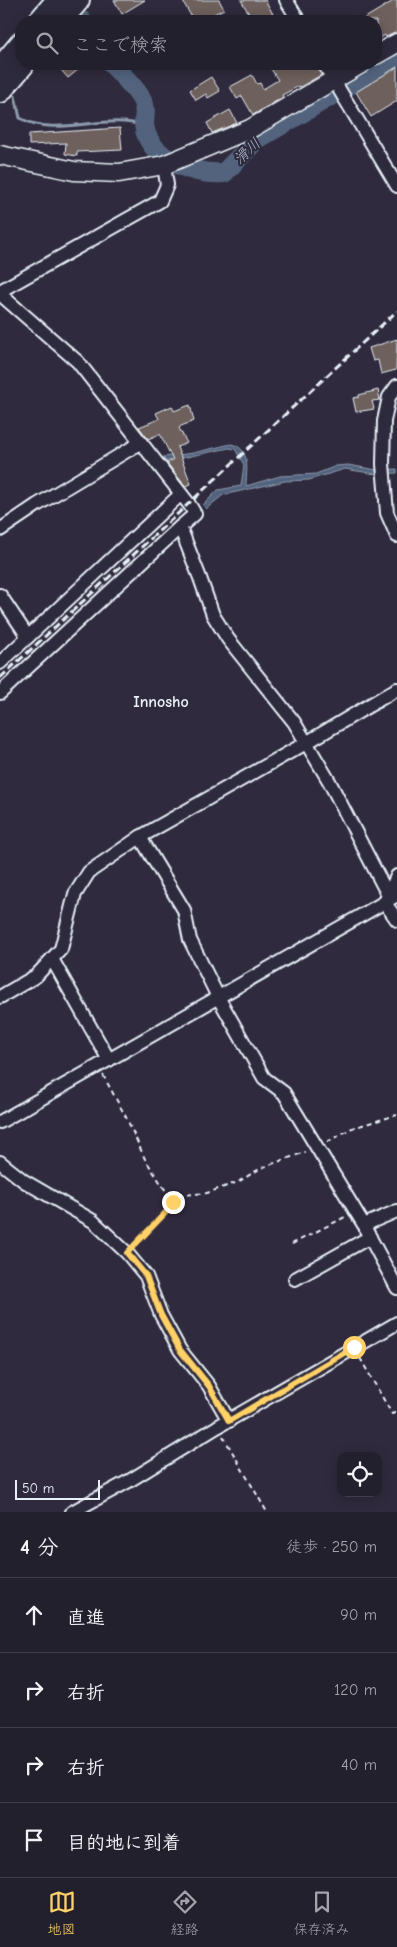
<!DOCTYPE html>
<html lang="ja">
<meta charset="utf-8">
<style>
:root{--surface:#23202e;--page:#2f2d3a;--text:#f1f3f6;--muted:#a3a3aa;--line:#403e4a;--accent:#ffd166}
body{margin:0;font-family:"Comic Neue","Klee One",sans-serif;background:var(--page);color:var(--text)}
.controls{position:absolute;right:15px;bottom:15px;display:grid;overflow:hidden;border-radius:10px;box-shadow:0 2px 12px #0003}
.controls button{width:45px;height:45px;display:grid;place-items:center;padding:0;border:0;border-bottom:1px solid var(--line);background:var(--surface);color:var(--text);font:25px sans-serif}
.scale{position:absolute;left:15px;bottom:12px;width:85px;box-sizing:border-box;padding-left:5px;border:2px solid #e8f1f8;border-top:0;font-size:14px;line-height:18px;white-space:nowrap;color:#e8f1f8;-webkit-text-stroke:4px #2f2a3d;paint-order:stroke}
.stop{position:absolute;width:15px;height:15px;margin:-11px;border:4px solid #ffd166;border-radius:50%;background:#fff}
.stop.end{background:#ffd166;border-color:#fff;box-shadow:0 1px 5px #0008}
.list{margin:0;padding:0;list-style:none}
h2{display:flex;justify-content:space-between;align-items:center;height:65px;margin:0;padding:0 20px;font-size:21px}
h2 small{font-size:16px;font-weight:400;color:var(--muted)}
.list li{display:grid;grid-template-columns:32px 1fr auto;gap:15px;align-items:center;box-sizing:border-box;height:75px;padding:0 20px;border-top:1px solid var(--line)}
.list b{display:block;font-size:19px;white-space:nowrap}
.list em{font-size:16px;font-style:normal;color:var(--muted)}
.icon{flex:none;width:28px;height:28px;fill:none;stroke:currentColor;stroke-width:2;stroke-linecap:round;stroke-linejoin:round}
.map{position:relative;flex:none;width:397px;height:1512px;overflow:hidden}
.search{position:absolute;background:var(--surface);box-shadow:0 2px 12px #0003;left:15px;right:15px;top:15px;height:55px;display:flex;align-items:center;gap:12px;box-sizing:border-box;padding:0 18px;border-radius:20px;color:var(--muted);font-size:19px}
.sheet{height:365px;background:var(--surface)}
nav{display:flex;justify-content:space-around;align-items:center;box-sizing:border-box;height:70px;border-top:1px solid var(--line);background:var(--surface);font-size:14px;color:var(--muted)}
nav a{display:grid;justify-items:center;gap:2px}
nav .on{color:var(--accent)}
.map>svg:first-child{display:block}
.water{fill:#53647e;stroke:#8f9caf}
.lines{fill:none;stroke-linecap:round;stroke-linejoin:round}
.stream{stroke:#8f9caf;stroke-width:3}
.river{stroke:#53647e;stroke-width:20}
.building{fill:#6e605c;stroke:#e8f1f8}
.street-casing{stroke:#e8f1f8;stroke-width:16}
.secondary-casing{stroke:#e8f1f8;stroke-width:21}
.highway-casing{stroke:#e8f1f8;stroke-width:26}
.path{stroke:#e8f1f8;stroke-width:2;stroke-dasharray:5 4;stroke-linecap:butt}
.street{stroke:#2f2a3d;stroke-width:12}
.secondary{stroke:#2f2a3d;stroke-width:18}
.highway{stroke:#2f2a3d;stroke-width:22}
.rail{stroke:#e8f1f8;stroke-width:3;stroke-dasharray:8 4;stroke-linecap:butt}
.route{stroke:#ffd166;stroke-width:6}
.labels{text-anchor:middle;stroke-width:4.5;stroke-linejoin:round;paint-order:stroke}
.water-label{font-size:15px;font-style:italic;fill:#acb9c7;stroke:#2f2a3d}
.quarter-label{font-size:16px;font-weight:bold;fill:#e8f1f8;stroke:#2f2a3d}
</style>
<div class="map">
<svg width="397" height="1512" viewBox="0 0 397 1512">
<rect width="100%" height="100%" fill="#2f2a3d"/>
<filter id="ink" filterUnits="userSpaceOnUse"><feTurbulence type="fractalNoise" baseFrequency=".02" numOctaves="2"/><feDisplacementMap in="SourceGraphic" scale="10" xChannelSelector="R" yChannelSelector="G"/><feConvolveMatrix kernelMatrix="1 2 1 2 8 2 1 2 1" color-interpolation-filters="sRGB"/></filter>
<g filter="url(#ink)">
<path class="water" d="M231,444C252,448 246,472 246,486L280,476L316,474L336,466L348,465L377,470L397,469V473L376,474L345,469L309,480L285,481L223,495L206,509L203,505L218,490L241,486L244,465L235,449L229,448L163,462V457L193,453Z"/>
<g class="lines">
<path class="stream" d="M15,96L20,118C58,139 104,112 144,126"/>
<g class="river">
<path d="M81,20L82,21"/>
<path d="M112,64C122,75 135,87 142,100C148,110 142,120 145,130C153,161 196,175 224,173L256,140L397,57"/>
</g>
</g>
<g class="building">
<path d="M114,0H145L122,14Z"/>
<path d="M182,0H219L224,9L200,21H194Z"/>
<path d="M241,0H265L277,21H253Z"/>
<path d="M395,0H397V32L386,37L385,35L376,41V21H360Z"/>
<path d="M56,64H85L68,78Z"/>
<path d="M268,64H316L321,75L300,87L299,86L282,95L283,97L253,115L242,96L237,99L230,87L252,75L257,84L260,83L263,89L278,80Z"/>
<path d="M397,67V101L371,117L356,92Z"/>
<path d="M211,77L220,91L208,98L206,94L196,100L190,90Z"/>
<path d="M230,110L237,123L212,133L207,123Z"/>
<path d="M120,128L122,150L77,152V156L65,154L66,143L29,145V134Z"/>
<path d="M397,339L396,370L381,374L378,360L373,361L369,348Z"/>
<path d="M378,390L380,400L372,401L374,409L356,412L353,398L359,397V395Z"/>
<path d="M190,405L194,421L181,426L179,428L187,443L177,447L191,484L185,486L167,463L173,460L160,434L148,439L139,427L159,419L156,413L172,406L174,411Z"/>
</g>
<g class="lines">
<g class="street-casing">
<g id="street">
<path d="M286,0L299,21"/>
<path d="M324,64L397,186"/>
<path d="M0,291L160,201L167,185L164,165"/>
<path d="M0,294L78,362L189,504L195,514L180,527L200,578L213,615L228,639L294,722L329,781L388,895"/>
<path d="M397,386L389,397L384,421L383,464L387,513L397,536"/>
<path d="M0,530L37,505L140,443"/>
<path d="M0,595L28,637"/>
<path d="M0,663L181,494"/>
<path d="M0,693L180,527"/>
<path d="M140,837L184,910L190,940L218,997L264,1078L284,1093L364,1225L397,1211"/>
<path d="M386,900L397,876"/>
<path d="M385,903L397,920"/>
<path d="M52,959L109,1060"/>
<path d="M0,997L36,976L61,949L75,894L89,872L140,837L306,743L397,689"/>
<path d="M0,1122L397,895"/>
<path d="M0,1162L24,1181L93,1221L127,1253L146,1276L161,1315L180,1350L209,1386L229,1421"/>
<path d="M366,1230L397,1288"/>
<path d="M295,1279L370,1237"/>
<path d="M72,1512L129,1481L217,1427L397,1323"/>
</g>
</g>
<g class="secondary-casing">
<g id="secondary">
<path d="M376,55L397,43"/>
<path d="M0,155L74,171L119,173L164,165L250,129L361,64"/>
</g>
</g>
<g class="highway-casing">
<g id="highway">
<path d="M40,21L58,0"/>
<path d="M60,21L78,0"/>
<path d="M0,69L21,44"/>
<path d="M0,91L23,64"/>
</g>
</g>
<g class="path">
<path d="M103,1075L127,1119L145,1159L173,1202L169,1209L135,1245"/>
<path d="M327,1142L352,1128L397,1115"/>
<path d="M169,1196L207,1193L238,1182L261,1168L305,1152"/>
<path d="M292,1244L345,1217"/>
<path d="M360,1358L392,1414L397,1412"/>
<path d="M223,1436L267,1512"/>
</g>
<use href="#street" class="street"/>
<use href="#secondary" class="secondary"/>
<use href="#highway" class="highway"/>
<path class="rail" d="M0,678L397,311"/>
</g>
</g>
<g class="lines" filter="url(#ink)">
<path class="route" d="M173,1202L169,1209L127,1253L146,1276L161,1315L180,1350L209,1386L229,1421L354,1347"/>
</g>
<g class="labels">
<g class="water-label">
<text transform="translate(247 151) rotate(-43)" y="5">滑川</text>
</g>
<g class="quarter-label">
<text x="161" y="707">Innosho</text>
</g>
</g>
</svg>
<div class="controls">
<button><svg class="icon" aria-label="locate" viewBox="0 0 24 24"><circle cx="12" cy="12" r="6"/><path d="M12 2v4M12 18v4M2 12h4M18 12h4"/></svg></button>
</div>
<div class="scale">50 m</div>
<div class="stop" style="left:354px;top:1347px"></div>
<div class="stop end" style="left:173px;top:1202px"></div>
<div class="search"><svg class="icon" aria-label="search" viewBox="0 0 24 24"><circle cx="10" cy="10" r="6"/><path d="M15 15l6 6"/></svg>ここで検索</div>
</div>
<section class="sheet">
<h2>4 分<small>徒歩 · 250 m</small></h2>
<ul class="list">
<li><svg class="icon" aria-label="ahead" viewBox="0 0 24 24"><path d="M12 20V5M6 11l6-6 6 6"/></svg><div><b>直進</b></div><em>90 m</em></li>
<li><svg class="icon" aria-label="right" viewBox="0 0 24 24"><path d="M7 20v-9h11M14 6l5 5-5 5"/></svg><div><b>右折</b></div><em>120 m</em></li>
<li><svg class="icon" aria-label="right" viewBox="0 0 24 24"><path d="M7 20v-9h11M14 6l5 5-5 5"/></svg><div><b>右折</b></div><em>40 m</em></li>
<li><svg class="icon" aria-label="arrive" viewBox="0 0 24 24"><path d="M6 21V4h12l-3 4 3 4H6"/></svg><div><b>目的地に到着</b></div></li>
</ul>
</section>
<nav>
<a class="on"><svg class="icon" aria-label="map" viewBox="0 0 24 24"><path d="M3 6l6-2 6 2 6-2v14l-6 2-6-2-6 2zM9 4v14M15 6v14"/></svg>地図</a>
<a><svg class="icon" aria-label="directions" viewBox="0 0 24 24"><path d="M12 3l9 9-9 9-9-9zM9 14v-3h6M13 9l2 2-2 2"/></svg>経路</a>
<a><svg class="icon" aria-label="saved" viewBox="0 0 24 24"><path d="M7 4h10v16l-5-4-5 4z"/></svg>保存済み</a>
</nav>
